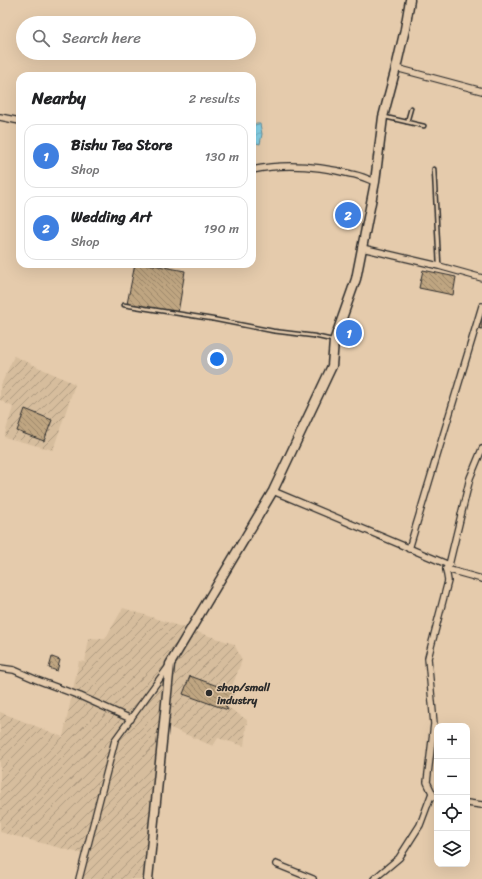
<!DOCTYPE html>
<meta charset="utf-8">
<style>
:root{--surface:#fff;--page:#f2f2f2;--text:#202124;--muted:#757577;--line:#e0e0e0;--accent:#0f766e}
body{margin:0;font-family:Sriracha,sans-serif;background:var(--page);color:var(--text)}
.controls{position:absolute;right:12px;bottom:12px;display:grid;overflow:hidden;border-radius:8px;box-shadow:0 4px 16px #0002}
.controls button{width:36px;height:36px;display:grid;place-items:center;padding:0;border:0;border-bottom:1px solid var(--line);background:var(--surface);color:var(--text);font:20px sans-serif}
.you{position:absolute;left:217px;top:359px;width:14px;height:14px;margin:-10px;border:3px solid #fff;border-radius:50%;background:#1a73e8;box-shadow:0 0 0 6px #1a73e833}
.badge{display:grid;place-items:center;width:26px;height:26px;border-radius:50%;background:var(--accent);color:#fff;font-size:13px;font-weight:700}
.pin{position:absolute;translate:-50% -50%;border:2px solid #fff;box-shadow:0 1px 4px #0006}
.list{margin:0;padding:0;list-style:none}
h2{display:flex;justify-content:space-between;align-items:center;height:52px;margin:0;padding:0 16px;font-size:17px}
h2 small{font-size:13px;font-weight:400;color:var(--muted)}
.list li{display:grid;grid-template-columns:26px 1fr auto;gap:12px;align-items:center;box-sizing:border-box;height:64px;margin:0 8px 8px;padding:0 8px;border:1px solid var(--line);border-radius:12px}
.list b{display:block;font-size:15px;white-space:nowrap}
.list p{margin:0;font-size:13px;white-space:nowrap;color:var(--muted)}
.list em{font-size:13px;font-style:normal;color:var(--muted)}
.icon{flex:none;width:22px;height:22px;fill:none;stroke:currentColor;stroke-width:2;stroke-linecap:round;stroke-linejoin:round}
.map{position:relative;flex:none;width:482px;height:879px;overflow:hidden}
.search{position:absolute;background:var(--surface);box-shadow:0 4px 16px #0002;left:16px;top:16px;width:240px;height:44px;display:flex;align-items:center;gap:10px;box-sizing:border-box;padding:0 14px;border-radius:22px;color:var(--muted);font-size:15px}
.panel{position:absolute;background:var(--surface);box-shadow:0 4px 16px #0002;left:16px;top:72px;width:240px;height:196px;border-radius:12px}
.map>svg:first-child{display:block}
.industrial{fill:url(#industrial-furrows)}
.water{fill:url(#water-waves);stroke:#618e9b}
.building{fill:url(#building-back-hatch);stroke:#2b2b2b}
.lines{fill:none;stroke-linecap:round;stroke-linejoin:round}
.service-casing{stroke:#2b2b2b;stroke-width:5.5}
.minor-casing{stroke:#2b2b2b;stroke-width:8}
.secondary-casing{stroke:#2b2b2b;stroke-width:11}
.service{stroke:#e5cbac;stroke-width:2.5}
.minor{stroke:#e5cbac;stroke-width:5.5}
.secondary{stroke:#e5cbac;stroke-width:8}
.poi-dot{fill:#2b2b2b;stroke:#e5cbac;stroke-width:1.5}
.labels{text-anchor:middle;stroke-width:3;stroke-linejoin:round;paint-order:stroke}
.poi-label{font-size:11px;font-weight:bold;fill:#2b2b2b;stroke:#e5cbac;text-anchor:start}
</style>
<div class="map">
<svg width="482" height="879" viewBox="0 0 482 879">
<defs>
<pattern id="industrial-furrows" width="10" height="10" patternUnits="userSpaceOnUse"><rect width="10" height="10" fill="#d6bd9d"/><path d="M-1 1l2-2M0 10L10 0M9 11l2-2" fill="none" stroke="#ae9a80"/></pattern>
<pattern id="water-waves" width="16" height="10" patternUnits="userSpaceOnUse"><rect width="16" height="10" fill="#85d0e6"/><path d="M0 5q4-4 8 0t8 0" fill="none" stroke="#73b3c5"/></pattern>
<pattern id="building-back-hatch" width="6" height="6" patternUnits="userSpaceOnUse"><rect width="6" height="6" fill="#bfa581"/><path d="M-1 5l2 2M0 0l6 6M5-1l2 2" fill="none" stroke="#9b876a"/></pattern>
</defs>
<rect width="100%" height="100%" fill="#e5cbac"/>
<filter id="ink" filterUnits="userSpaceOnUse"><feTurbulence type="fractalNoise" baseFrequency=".025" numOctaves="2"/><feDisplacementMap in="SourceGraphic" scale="8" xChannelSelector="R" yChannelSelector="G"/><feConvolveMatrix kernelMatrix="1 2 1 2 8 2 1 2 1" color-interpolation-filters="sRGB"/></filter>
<g filter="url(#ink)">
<g class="industrial">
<path d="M14,356L75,384L53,450L4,437L13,407L0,400V387Z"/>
<path d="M123,608L234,644L242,660L225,705L247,720L244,746L218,738L213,746L166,726L147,879H75L83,854L0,832V712L63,737L79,661L85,662L89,638L105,639Z"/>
</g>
<path class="water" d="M252,124H260L262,134L260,144L252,142Z"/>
<g class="building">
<path d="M135,264H148L185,271L178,313L127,304Z"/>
<path d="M423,270L456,277L453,295L419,288Z"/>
<path d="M482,304V329L475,327Z"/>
<path d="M25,409L52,420L44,441L17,431Z"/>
<path d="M52,657L60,660L57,671L49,668Z"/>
<path d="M190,676L234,692L225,705L228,710L183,694Z"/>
</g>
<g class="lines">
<g class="service-casing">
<g id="service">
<path d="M385,117L424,126"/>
<path d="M407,122L411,108"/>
<path d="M434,169L439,265"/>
<path d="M124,305L212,319L273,331L314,336L332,340"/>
</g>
</g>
<g class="minor-casing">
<g id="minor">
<path d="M396,68L482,91"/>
<path d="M0,117L20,121"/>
<path d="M252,170C285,163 319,166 351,174C359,175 367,179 375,182"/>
<path d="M362,248L439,266L482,278"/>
<path d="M273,491L449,565"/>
<path d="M409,549L482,306"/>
<path d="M446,569L482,579"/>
<path d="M0,668L14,670L37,680L80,696L131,719"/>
<path d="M437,798L434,797L427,782L434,724L428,658L448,581L446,569L449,565L470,478L482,449"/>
<path d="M467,803L482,805"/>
<path d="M276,864L313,879"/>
<path d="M79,879L115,740L169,666"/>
<path d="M374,879L399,858L420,825L432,793"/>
</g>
</g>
<g class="secondary-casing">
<path id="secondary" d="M148,879L170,664L273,491L332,366L334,341L356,279L375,182L383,117L396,68L405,29L410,0"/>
</g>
<use href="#service" class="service"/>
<use href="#minor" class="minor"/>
<use href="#secondary" class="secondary"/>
</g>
</g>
<circle class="poi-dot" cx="209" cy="693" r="4"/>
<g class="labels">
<g class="poi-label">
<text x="217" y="691">shop/small<tspan x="217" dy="13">industry</tspan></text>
</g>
</g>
</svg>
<div class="controls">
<button>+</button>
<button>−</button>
<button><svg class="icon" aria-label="locate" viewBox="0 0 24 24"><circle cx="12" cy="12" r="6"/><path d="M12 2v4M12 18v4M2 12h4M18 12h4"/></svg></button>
<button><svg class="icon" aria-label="layers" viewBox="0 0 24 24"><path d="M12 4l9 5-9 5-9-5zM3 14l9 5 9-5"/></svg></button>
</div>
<div class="you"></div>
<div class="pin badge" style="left:349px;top:333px;background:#3f7fe0">1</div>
<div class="pin badge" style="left:348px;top:215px;background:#3f7fe0">2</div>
<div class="search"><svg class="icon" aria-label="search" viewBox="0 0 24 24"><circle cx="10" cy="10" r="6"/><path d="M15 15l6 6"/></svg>Search here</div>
<section class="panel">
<h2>Nearby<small>2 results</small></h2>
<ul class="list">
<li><span class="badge" style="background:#3f7fe0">1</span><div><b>Bishu Tea Store</b><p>Shop</p></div><em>130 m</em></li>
<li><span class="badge" style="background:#3f7fe0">2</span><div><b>Wedding Art</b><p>Shop</p></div><em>190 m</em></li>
</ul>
</section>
</div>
